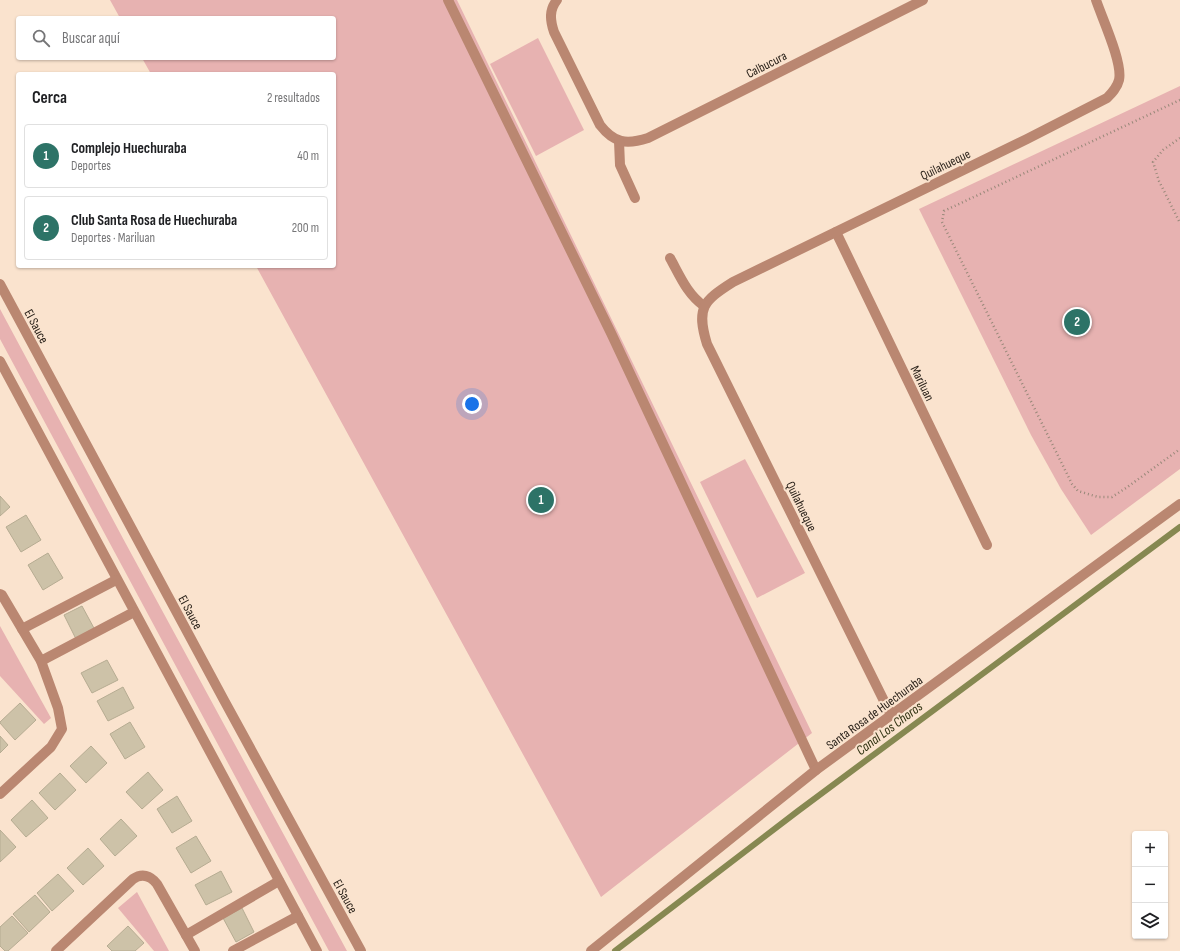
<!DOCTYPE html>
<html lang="es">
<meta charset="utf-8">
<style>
:root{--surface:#fff;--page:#f2f2f2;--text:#202124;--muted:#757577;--line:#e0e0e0;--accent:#2d7367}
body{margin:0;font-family:"Sofia Sans Condensed",sans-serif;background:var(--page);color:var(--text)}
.controls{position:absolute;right:12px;bottom:12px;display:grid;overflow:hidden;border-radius:4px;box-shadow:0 1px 3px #0004}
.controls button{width:36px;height:36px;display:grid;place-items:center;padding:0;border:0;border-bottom:1px solid var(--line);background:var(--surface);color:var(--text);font:20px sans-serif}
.you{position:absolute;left:472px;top:404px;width:14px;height:14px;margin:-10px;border:3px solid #fff;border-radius:50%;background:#1a73e8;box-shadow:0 0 0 6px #1a73e833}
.badge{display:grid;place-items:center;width:26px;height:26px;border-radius:50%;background:var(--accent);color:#fff;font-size:13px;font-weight:700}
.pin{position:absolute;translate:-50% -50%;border:2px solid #fff;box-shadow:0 1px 4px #0006}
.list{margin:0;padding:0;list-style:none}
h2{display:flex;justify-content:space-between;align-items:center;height:52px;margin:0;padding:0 16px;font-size:17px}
h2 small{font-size:13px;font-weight:400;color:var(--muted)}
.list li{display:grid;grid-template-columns:26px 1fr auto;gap:12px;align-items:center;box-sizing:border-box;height:64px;margin:0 8px 8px;padding:0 8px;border:1px solid var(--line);border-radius:4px}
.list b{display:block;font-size:15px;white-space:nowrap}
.list p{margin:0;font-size:13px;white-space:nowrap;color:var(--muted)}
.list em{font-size:13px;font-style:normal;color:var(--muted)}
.icon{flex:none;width:22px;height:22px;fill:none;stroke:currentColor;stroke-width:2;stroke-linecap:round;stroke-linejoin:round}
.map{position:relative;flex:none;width:1180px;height:951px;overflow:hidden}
.search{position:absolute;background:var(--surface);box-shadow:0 1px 3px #0004;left:16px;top:16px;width:320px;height:44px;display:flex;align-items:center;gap:10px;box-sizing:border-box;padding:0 14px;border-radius:4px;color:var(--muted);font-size:15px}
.panel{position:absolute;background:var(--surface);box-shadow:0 1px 3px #0004;left:16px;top:72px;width:320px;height:196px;border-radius:4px}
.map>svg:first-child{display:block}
.green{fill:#e7b2b1}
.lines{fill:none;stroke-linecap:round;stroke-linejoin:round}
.stream{stroke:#868851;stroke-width:6}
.building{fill:#cdc2a8;stroke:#b6ac92}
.path{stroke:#988879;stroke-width:2.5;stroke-dasharray:1 3;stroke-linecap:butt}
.minor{stroke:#ba8771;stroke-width:10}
.labels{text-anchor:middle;stroke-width:4;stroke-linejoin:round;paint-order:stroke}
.street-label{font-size:13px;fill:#2a221a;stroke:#fae3ce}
.water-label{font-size:14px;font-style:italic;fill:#2f3110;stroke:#fae3ce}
</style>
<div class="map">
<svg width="1180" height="951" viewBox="0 0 1180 951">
<rect width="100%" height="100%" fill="#fae3ce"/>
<g class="green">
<path d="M110,0H457L812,733L601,897L256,266H334V74H151L142,58H334V18H120Z"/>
<path d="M538,38L584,130L536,156L490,64Z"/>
<path d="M1180,86V469L1091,535L1061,489L1031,435L919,209Z"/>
<path d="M0,309L126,544L347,951H329L0,339Z"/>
<path d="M745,459L805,573L757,598L700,482Z"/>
<path d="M0,626L51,718L44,724L0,676Z"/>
<path d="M137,892L169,951H154L118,908Z"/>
</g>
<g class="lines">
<path class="stream" d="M615,951L798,811L1180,527"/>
</g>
<g class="building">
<path d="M0,496L10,507L0,516Z"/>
<path d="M26,515L41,540L21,552L6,527Z"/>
<path d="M48,553L63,578L43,590L28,565Z"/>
<path d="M82,606L95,630L76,639L64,615Z"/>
<path d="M107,660L118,680L92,693L81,673Z"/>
<path d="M123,687L134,708L108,721L97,701Z"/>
<path d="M20,703L36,720L15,740L0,723V722Z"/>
<path d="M130,722L145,747L125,759L110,734Z"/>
<path d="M0,736L8,745L0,753Z"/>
<path d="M91,746L107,763L86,783L70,766Z"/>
<path d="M148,772L163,790L142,809L126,792Z"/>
<path d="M60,773L76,790L55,810L39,793Z"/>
<path d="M177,796L192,821L172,833L157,809Z"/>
<path d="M32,800L48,818L26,837L11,820Z"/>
<path d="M121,819L137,836L115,856L100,839Z"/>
<path d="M0,830L16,847L0,862Z"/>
<path d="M196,836L211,861L191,873L176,848Z"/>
<path d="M88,848L104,866L83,885L67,868Z"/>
<path d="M221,871L232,892L206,905L195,885Z"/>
<path d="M58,874L74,891L52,911L37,893Z"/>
<path d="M35,895L50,912L29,932L13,914Z"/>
<path d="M242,908L254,932L236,942L223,918Z"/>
<path d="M12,916L28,933L8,951H5L0,946V927Z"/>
<path d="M128,926L144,943L135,951H112L107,946Z"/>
</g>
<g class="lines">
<g class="path">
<path d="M1180,100L944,211L942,222L1072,484L1078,491L1098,497H1112L1126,488L1180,449"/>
<path d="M1180,138L1163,150L1153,162L1159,181L1180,223"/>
</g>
<g class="minor">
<path d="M448,0L611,333L816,770"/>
<path d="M557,0C549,10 550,20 554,32L600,125C614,143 626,145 648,138L923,0"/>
<path d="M619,141L620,165L635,198"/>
<path d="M836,232L987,545"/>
<path d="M670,258C680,276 687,294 704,306"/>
<path d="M0,284L225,702L361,951"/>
<path d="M0,361L317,951"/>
<path d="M0,594L2,595L41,661L58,708L62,729L51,747L0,794"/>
<path d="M22,629L116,580"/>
<path d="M41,661L134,612"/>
<path d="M891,715L707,344C696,308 703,301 733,282L1027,139L1107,98C1112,93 1117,88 1119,80C1123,63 1102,18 1096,0"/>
<path d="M186,935L279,881"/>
<path d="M56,951L133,879C142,873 150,875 157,884L195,951"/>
<path d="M233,951L298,916"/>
<path d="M591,951L816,770L1180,504"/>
</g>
</g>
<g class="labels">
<g class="street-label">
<text transform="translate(766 64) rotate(-27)" y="5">Calbucura</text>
<text transform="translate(945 164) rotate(-26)" y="5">Quilahueque</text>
<text transform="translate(37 326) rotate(62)" y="5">El Sauce</text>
<text transform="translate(923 383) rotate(64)" y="5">Mariluan</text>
<text transform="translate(802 506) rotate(64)" y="5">Quilahueque</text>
<text transform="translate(191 612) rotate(62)" y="5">El Sauce</text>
<text transform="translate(874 712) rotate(-36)" y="5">Santa Rosa de Huechuraba</text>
<text transform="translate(346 896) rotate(61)" y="5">El Sauce</text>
</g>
<g class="water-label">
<text transform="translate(889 728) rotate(-37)" y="5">Canal Los Choros</text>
</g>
</g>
</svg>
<div class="controls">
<button>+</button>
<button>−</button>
<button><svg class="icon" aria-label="layers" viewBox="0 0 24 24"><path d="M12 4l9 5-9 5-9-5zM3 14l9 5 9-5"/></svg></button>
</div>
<div class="you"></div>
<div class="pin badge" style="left:541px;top:500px">1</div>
<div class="pin badge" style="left:1077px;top:322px">2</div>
<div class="search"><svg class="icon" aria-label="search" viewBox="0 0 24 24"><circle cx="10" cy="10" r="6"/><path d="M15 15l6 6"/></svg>Buscar aquí</div>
<section class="panel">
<h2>Cerca<small>2 resultados</small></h2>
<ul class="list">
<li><span class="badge">1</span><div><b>Complejo Huechuraba</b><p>Deportes</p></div><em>40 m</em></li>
<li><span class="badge">2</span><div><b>Club Santa Rosa de Huechuraba</b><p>Deportes · Mariluan</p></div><em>200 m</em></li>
</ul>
</section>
</div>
